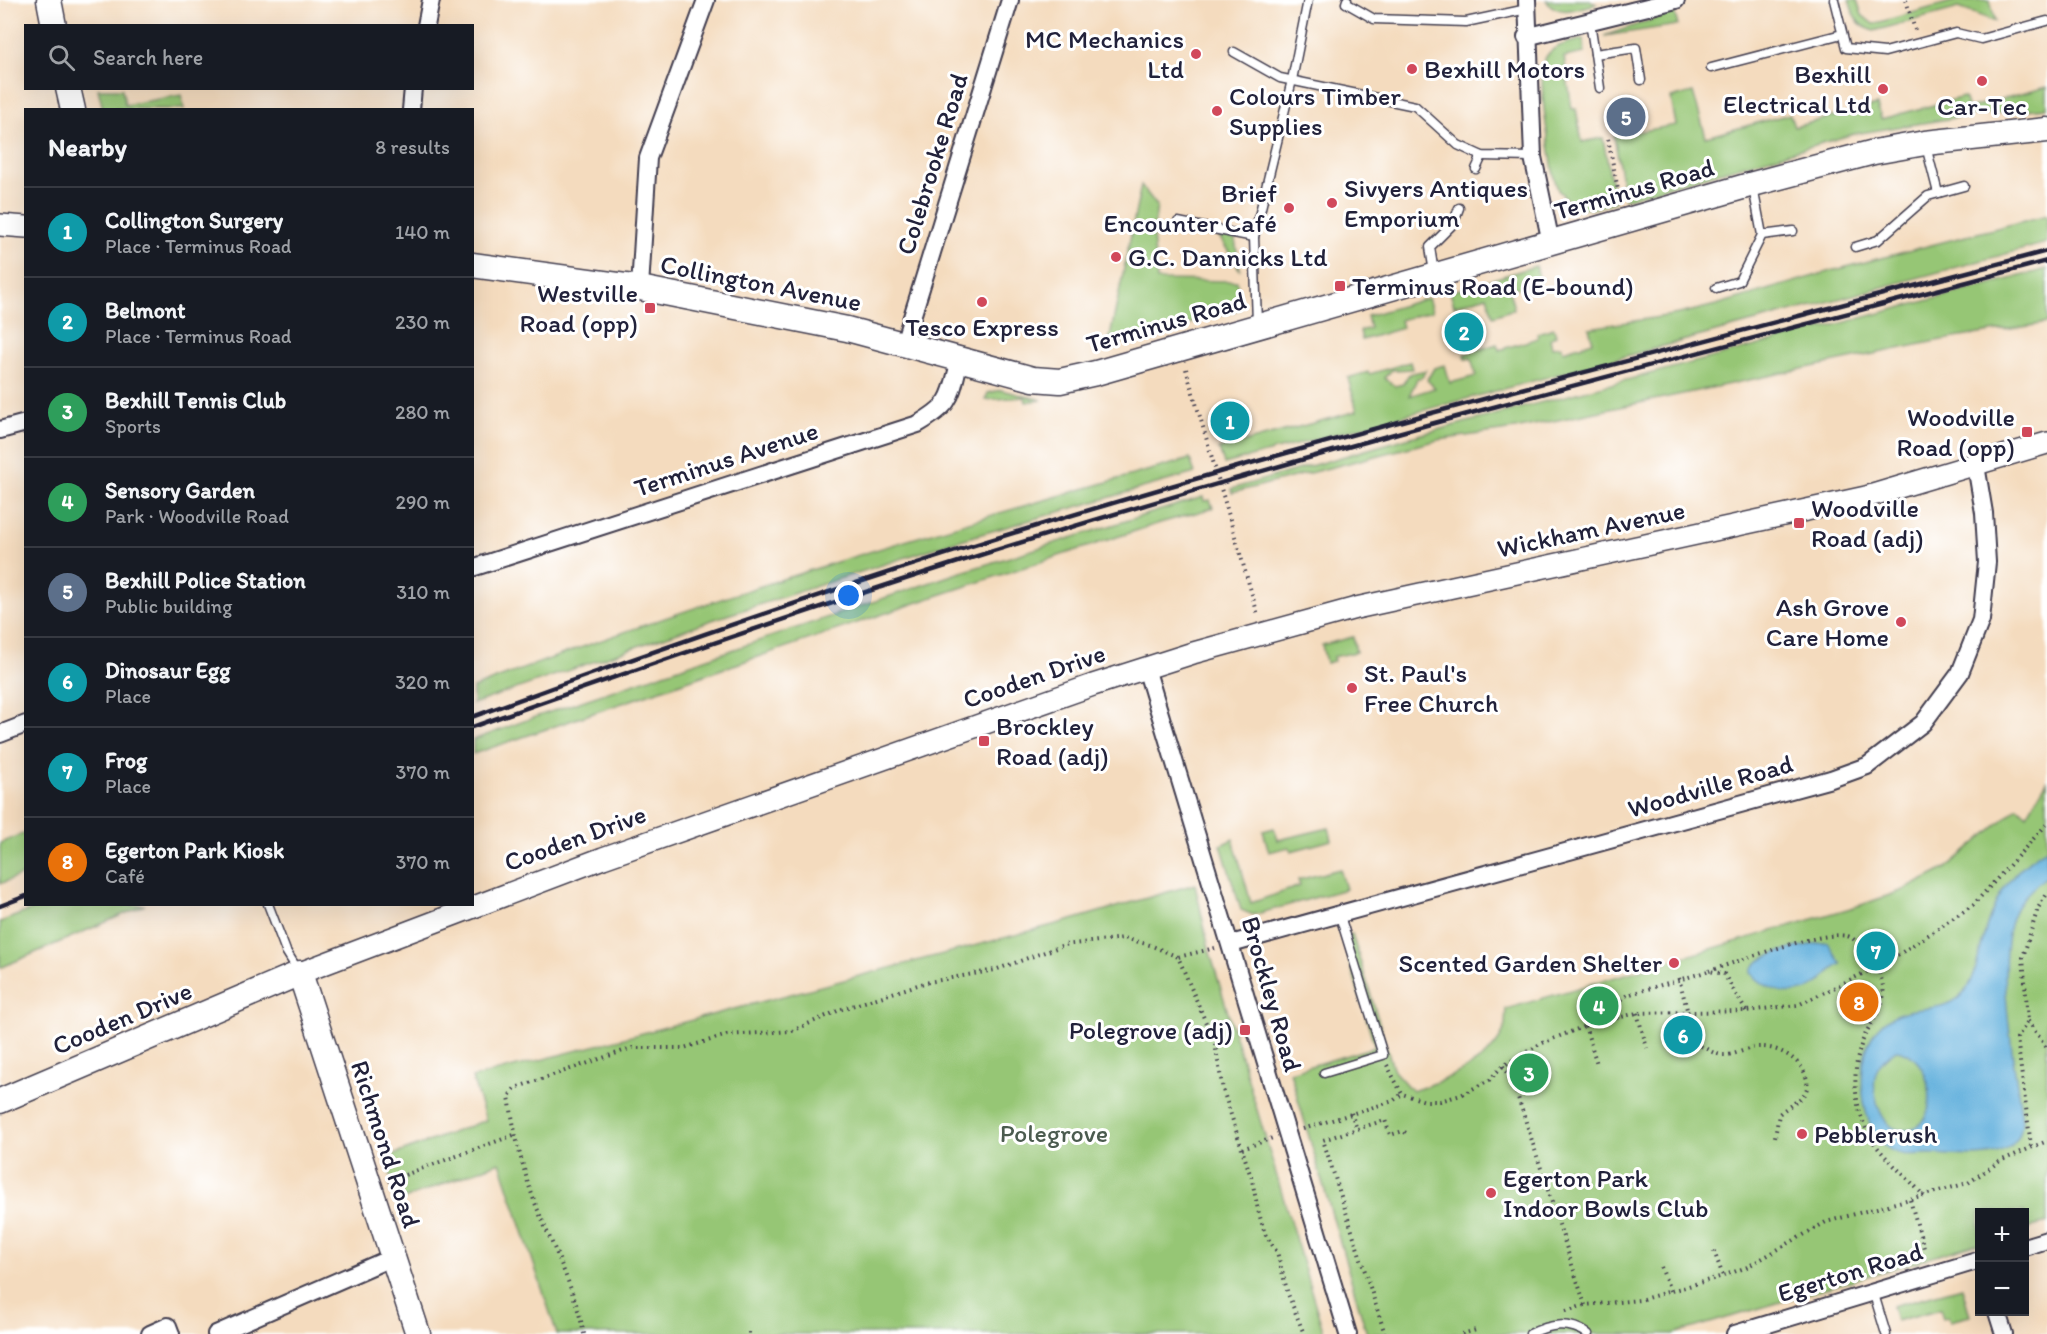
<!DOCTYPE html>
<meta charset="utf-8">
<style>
:root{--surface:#171b24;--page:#242831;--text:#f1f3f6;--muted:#9ea1a6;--line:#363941;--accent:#b45309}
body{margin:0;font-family:Itim,sans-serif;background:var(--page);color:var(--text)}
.controls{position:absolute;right:18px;bottom:18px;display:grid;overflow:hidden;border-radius:0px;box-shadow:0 6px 24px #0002}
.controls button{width:54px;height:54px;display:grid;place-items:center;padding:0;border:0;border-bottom:2px solid var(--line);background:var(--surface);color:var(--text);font:30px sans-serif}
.you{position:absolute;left:849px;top:596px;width:21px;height:21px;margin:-15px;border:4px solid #fff;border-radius:50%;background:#1a73e8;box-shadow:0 0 0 9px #1a73e833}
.badge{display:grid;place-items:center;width:39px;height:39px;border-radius:50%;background:var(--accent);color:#fff;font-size:20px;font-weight:700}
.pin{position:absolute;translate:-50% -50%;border:3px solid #fff;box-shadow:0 2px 6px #0006}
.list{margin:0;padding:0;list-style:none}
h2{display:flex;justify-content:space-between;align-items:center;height:78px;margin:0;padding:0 24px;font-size:26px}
h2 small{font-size:20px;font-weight:400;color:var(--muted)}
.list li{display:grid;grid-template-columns:39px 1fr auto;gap:18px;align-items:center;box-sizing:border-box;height:90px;padding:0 24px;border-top:2px solid var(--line)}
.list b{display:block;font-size:22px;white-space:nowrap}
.list p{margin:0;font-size:20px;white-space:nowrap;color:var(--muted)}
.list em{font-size:20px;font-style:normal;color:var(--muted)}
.icon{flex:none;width:33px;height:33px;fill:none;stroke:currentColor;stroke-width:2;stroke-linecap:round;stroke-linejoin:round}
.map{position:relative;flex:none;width:2047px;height:1334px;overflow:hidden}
.search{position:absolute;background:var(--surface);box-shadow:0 6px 24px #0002;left:24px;top:24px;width:450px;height:66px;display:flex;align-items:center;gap:15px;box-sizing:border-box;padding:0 21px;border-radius:0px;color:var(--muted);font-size:22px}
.panel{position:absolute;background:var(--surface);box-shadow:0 6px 24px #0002;left:24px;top:108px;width:450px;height:798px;border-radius:0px}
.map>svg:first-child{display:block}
.green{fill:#96c675;stroke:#5c7458;stroke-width:1.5}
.water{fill:#64b1dd;stroke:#436a8c;stroke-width:1.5;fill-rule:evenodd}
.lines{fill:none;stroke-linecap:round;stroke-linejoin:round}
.service-casing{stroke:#423e4f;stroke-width:11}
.minor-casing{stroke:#423e4f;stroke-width:20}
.tertiary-casing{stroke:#423e4f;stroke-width:24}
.secondary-casing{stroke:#423e4f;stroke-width:27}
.path{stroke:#423e4f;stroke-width:4;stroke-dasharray:1.5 4.5;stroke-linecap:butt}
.service{stroke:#fff;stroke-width:8}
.minor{stroke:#fff;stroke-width:16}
.tertiary{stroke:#fff;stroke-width:21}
.secondary{stroke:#fff;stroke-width:24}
.rail{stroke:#22223b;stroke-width:4.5}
.poi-dot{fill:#d1495b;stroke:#fff;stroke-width:2}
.labels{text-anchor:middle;stroke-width:6;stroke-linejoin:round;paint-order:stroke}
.poi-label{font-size:26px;fill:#22223b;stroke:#fff;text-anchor:start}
.street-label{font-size:26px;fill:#22223b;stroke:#fff}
.park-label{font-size:26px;fill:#4b5b4f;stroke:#fff}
</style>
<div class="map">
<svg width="2047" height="1334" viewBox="0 0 2047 1334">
<rect width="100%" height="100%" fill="#fff"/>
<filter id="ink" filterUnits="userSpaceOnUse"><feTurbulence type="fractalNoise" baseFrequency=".0167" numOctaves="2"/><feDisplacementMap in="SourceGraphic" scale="12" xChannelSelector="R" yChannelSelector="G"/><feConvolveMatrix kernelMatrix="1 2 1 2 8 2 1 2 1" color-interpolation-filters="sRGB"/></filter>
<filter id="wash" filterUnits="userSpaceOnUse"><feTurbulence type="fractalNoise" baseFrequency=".008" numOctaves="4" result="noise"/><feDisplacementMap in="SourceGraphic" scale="24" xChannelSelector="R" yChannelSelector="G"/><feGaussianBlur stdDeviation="1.35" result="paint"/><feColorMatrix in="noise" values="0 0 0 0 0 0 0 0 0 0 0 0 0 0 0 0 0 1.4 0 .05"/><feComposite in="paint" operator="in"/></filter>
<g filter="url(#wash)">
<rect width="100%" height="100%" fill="#f4dbbe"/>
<g class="green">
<path d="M1546,0H1590L1596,4C1579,8 1558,18 1546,0Z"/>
<path d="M1849,0H1857L1862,15L1873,24L1958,0H1990L1995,21L1959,8L1874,31C1857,26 1854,17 1849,0Z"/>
<path d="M1674,12L1678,25L1604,36Z"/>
<path d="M1583,39L1585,53L1564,57L1572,109H1576L1582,142L1603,138L1615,202L1593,209L1576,208L1558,190L1554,177C1551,153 1535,75 1546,57C1554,44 1570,43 1583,39Z"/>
<path d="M2047,87V108L1973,115L1854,134L1625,199L1614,136L1676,125L1671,98L1693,92L1706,137L1790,114L1794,127L1877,105L1881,119L1964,97L1968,108Z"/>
<path d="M98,89H122L125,105L181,95L184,109H103Z"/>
<path d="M1141,185L1157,206L1153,235L1157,280L1237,281L1240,309L1108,347Z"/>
<path d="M2047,215V243L1224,464L1219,449L1357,411L1348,378L1368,372L1370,374L1410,362L1412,369L1392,370L1384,378L1395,386L1403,384L1409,374L1426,370L1422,377L1417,379L1409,396L1435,388L1427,380L1434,368L1445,365L1450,383L1476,376L1471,358L1466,359L1465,354L1497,344L1499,350L1538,338L1537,333L1554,328L1556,335L1550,339L1552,347L1561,346L1563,351L1593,342L1589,328L1679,314L1716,305L1831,271Z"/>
<path d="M1218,235L1235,239L1240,270Z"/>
<path d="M1536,266L1540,281L1509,290L1514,309L1493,316L1487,296L1454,306L1450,292Z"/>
<path d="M2047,269V323L1936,341L1515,429L1438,440L1232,493L1231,489L1407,438Z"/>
<path d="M1428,298L1432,311L1400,320L1402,328L1362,340L1360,331L1370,328L1367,316Z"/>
<path d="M1001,390L1042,400L1026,402L1025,397L985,400L988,393Z"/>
<path d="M1190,459L1195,473L950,543L715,619L473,704V688C707,597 948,526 1190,459Z"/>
<path d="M1203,497L1204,501L1210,500L1213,508L1160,523L939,595L473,754V740L535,717L955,574Z"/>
<path d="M1353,637L1356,652L1333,657L1334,661L1326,663L1322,645Z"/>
<path d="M2047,781V1223L2025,1229L2024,1212H1980L1979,1243L1673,1334H1367L1290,1072L1375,1047L1342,937L1352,934L1394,1071L1412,1091C1441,1082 1494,1062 1504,1029C1506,1023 1505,1015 1506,1009L1861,905L1904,890L1945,869L2018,807L2027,815Z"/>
<path d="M1274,828L1278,840L1329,828L1332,840L1291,851L1289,847L1269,852L1263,831Z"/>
<path d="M25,833V874L0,884V843Z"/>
<path d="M1233,839L1251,903L1300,886L1298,880L1340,869L1346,889L1253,915L1241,910L1221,845Z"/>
<path d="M1195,884L1209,949L1324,1334H557L500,1162L399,1201L385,1158L486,1120L472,1078L1068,921Z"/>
<path d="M44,905H145L0,968V922Z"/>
<path d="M1962,1287L1970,1316L1950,1321L1948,1316L1943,1318L1940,1309L1896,1321L1892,1306Z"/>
</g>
<g class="water">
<path d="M2047,849V876C2037,884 2025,894 2018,905C1990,950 2016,1068 2022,1121C2021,1166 1963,1155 1933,1154C1918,1153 1902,1158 1889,1149C1859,1129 1855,1063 1873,1035C1900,993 1942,1023 1966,990C1975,978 1977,962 1981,947C1991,905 2007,871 2047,849ZM1896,1050C1932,1052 1946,1129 1903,1130C1880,1131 1869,1087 1877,1070C1881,1061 1888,1056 1896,1050Z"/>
<path d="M1828,942L1841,964C1828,970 1825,979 1816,985C1793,1000 1767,991 1751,973C1754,952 1810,945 1828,942Z"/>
</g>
</g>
<g filter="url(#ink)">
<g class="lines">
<g class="service-casing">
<g id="service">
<path d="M1347,0L1346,3L1374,19L1466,22L1527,9"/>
<path d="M1834,0L1846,48L1885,52L1956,33L1981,39L2047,21"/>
<path d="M1590,22L1595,54L1636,48L1641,80"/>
<path d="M1234,52L1280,78L1415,106L1458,145L1482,156L1533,157"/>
<path d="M1595,54L1600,88"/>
<path d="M1711,68L1842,34"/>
<path d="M1926,146L1938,193"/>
<path d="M1476,169L1482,156"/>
<path d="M1753,187L1762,235"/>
<path d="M1178,222L1254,237"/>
<path d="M1855,247L1878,240L1928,196L1964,186"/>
<path d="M1434,273L1430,247L1453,224L1459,208"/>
<path d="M1716,288L1739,281L1762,235L1793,231"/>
<path d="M1257,323L1254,237L1292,80L1308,0"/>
<path d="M268,904L286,951L299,972"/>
<path d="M1324,1073L1383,1055L1340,916"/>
<path d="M1873,1291L1886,1334"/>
<path d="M1530,1334C1550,1324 1569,1321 1588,1334"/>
</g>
</g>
<g class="minor-casing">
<g id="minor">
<path d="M1527,0L1533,157L1551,243"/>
<path d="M426,26L431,0"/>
<path d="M1526,37L1676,0"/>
<path d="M411,110L413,88"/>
<path d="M640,288L648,158L706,0"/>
<path d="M904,343L1010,0"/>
<path d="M0,430L26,423"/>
<path d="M472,568L918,424C953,403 950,398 960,359"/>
<path d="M1146,668L1348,1334"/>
<path d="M0,734L26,724"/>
<path d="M1231,944L1831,779L1867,766L1923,723L1960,673L1981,620L1987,562L1984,513L1976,465"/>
<path d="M2024,1247L2047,1240"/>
<path d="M1997,1312L2004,1334"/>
<path d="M150,1334L168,1326L171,1334"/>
<path d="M216,1334L393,1257"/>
<path d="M1735,1334L1980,1260"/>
</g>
</g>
<g class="tertiary-casing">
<g id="tertiary">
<path d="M0,225L26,227"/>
<path d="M300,973L603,858L1093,685L1193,653L1356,608L1866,497L2047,443"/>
</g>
</g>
<g class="secondary-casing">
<g id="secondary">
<path d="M49,0L54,26"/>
<path d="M68,88L73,110"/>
<path d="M472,265L640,288L847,329L1033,379L1060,381L1096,373L1753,184L1874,152L1925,143L2047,130"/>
<path d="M0,1101L300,973L418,1334"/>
</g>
</g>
<g class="path">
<path d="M1906,0L1915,30"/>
<path d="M1608,139L1620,200"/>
<path d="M1186,369L1258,615"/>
<path d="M1215,948L1178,957L1215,1044L1223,1090L1252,1180L1258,1210L1265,1234L1277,1252L1288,1294L1304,1334"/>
<path d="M1877,967C1890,999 1882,1004 1867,1031C1850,1064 1852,1106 1871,1138C1883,1158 1908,1177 1924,1196"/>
<path d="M1709,971C1734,963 1833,925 1852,938C1861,945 1866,960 1871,970"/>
<path d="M1679,978L1692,1029L1701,1046C1707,1049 1714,1054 1722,1055C1734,1056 1746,1048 1758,1047C1774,1046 1793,1055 1802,1068C1818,1095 1795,1100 1779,1114L1775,1137"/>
<path d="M1637,1013L1647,1048"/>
<path d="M1618,1018L1622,999L1627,995L1709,971L1724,974L1746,1011"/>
<path d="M2028,1021L2047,1048"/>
<path d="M1585,1026L1597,1064"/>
<path d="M1387,1065L1402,1094"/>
<path d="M1503,1066L1515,1088L1585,1305"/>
<path d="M1351,1113L1357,1129"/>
<path d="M1303,1129L1393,1101L1402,1094L1425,1101H1440L1461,1095L1489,1080L1503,1066L1540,1044L1585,1026L1637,1013L1746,1011L1798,1005L1889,961L1973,905L2047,824"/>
<path d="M2031,1146L2017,1038L2028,1021L2023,957L2038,908L2047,894"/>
<path d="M1242,1149L1273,1138"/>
<path d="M388,1181L514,1135"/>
<path d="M1910,1200L1924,1248"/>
<path d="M1714,1251L1723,1276"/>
<path d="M1661,1267L1671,1293"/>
<path d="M1566,1311L1585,1305L1640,1300L1723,1276L1747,1267L1826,1222L1968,1183L2000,1161L2047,1141"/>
<path d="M749,1332V1334"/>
<path d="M584,1334C575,1290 554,1249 537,1208C523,1172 514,1134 509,1096L515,1088L632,1048H684L727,1035L792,1031L842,1009L924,983L995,970L1064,945L1124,938L1150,945L1178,957"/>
<path d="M1385,1334L1323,1140L1385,1120L1390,1135L1403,1131L1409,1135"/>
<path d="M1462,1334L1476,1330"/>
</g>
<use href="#service" class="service"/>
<use href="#minor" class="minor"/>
<use href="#tertiary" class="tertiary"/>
<use href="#secondary" class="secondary"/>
<g class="rail">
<path d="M472,717C630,659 789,604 949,553C1311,439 1680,348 2047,251"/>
<path d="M472,727C631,671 789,616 949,565C1311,450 1680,358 2047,261"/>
<path d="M0,906L26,896"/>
</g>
</g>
</g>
<g class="poi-dot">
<circle cx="1196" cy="54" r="6"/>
<circle cx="1412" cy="69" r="6"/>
<circle cx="1982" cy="81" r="6"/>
<circle cx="1883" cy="89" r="6"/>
<circle cx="1217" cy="111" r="6"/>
<circle cx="1332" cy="203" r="6"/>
<circle cx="1289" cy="208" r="6"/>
<circle cx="1116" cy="257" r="6"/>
<rect x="1334" y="280" width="12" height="12" rx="3"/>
<circle cx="982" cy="302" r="6"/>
<rect x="644" y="302" width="12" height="12" rx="3"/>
<rect x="2021" y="426" width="12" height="12" rx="3"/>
<rect x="1793" y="517" width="12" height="12" rx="3"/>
<circle cx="1901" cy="622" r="6"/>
<circle cx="1352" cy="688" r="6"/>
<rect x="978" y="735" width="12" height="12" rx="3"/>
<circle cx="1674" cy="963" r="6"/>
<rect x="1239" y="1024" width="12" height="12" rx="3"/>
<circle cx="1802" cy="1134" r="6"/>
<circle cx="1491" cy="1193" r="6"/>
</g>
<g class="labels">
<g class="poi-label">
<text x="1184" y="48" text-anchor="end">MC Mechanics<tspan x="1184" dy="30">Ltd</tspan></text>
<text x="1424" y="78">Bexhill Motors</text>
<text x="1871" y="83" text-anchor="end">Bexhill<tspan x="1871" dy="30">Electrical Ltd</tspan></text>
<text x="1229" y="105">Colours Timber<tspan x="1229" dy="30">Supplies</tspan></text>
<text x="1982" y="115" text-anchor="middle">Car-Tec</text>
<text x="1344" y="197">Sivyers Antiques<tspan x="1344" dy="30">Emporium</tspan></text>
<text x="1277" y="202" text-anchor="end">Brief<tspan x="1277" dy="30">Encounter Café</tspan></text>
<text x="1128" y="266">G.C. Dannicks Ltd</text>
<text x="1352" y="295">Terminus Road (E-bound)</text>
<text x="638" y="302" text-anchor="end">Westville<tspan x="638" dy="30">Road (opp)</tspan></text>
<text x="982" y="336" text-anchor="middle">Tesco Express</text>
<text x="2015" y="426" text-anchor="end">Woodville<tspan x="2015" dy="30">Road (opp)</tspan></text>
<text x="1811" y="517">Woodville<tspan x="1811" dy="30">Road (adj)</tspan></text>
<text x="1889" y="616" text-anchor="end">Ash Grove<tspan x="1889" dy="30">Care Home</tspan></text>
<text x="1364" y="682">St. Paul's<tspan x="1364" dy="30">Free Church</tspan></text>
<text x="996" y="735">Brockley<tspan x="996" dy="30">Road (adj)</tspan></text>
<text x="1662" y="972" text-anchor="end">Scented Garden Shelter</text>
<text x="1233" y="1039" text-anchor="end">Polegrove (adj)</text>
<text x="1814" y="1143">Pebblerush</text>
<text x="1503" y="1187">Egerton Park<tspan x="1503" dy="30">Indoor Bowls Club</tspan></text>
</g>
<g class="street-label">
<text transform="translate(932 164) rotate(-73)" y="9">Colebrooke Road</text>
<text transform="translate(1634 189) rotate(-16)" y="9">Terminus Road</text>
<text transform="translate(761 283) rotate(11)" y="9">Collington Avenue</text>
<text transform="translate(1166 322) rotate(-16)" y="9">Terminus Road</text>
<text transform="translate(726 459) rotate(-18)" y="9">Terminus Avenue</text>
<text transform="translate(1591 529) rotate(-12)" y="9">Wickham Avenue</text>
<text transform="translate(1034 676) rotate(-19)" y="9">Cooden Drive</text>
<text transform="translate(1710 786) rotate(-16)" y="9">Woodville Road</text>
<text transform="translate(575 838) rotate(-20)" y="9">Cooden Drive</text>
<text transform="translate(1272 994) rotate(74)" y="9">Brockley Road</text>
<text transform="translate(122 1018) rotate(-23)" y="9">Cooden Drive</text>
<text transform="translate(386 1144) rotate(72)" y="9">Richmond Road</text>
<text transform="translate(1850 1272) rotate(-17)" y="9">Egerton Road</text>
</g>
<g class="park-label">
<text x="1054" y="1142">Polegrove</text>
</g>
</g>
</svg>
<div class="controls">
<button>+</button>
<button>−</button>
</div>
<div class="you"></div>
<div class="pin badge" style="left:1230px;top:421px;background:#0f9aa8">1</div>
<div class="pin badge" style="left:1464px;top:332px;background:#0f9aa8">2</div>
<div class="pin badge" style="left:1529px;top:1073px;background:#2e9e5b">3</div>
<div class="pin badge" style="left:1599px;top:1006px;background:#2e9e5b">4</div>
<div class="pin badge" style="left:1626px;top:117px;background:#5c6f8a">5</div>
<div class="pin badge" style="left:1683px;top:1035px;background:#0f9aa8">6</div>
<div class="pin badge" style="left:1876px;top:951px;background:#0f9aa8">7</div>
<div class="pin badge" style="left:1859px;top:1002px;background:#e8710a">8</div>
<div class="search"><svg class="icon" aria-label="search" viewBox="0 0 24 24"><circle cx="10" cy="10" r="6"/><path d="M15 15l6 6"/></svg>Search here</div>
<section class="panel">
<h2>Nearby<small>8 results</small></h2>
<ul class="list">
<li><span class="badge" style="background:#0f9aa8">1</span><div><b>Collington Surgery</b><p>Place · Terminus Road</p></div><em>140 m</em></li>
<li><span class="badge" style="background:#0f9aa8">2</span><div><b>Belmont</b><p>Place · Terminus Road</p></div><em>230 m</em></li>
<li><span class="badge" style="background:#2e9e5b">3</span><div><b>Bexhill Tennis Club</b><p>Sports</p></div><em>280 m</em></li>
<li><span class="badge" style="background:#2e9e5b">4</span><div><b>Sensory Garden</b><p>Park · Woodville Road</p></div><em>290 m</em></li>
<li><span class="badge" style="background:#5c6f8a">5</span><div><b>Bexhill Police Station</b><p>Public building</p></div><em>310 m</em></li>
<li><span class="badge" style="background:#0f9aa8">6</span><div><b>Dinosaur Egg</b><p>Place</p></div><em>320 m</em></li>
<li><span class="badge" style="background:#0f9aa8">7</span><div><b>Frog</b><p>Place</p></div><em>370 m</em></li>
<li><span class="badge" style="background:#e8710a">8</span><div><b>Egerton Park Kiosk</b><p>Café</p></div><em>370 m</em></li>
</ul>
</section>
</div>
